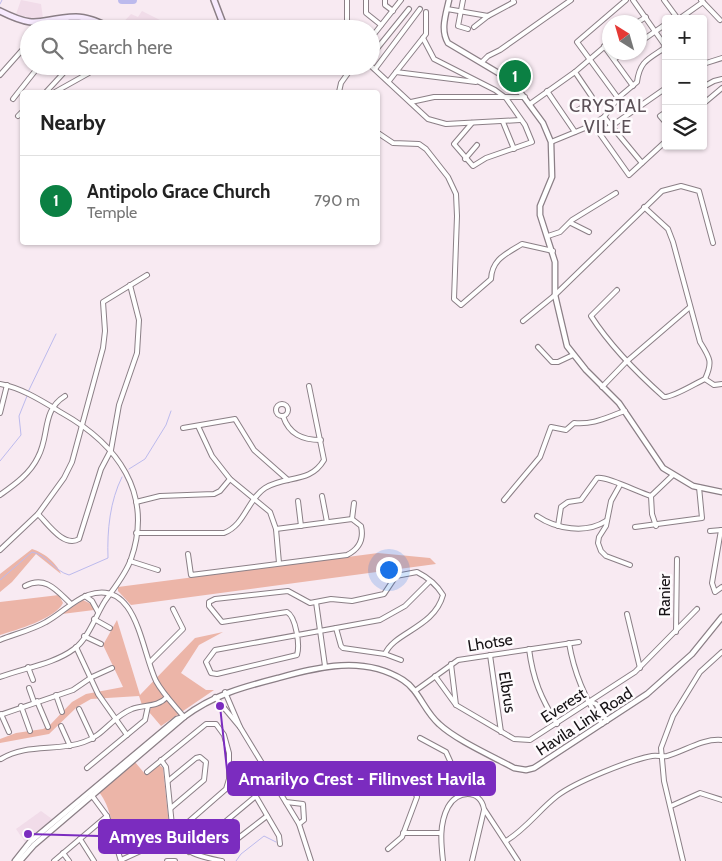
<!DOCTYPE html>
<meta charset="utf-8">
<style>
:root{--surface:#fff;--page:#f6f6f6;--text:#222;--muted:#767676;--line:#e0e0e0;--accent:#0b8043}
body{margin:0;font-family:Cabin,sans-serif;background:var(--page);color:var(--text)}
.controls{position:absolute;right:15px;top:15px;display:grid;overflow:hidden;border-radius:5px;box-shadow:0 1px 4px #0004}
.controls button{width:45px;height:45px;display:grid;place-items:center;padding:0;border:0;border-bottom:1px solid var(--line);background:var(--surface);color:var(--text);font:25px sans-serif}
.compass{position:absolute;left:602px;top:15px;width:45px;height:45px;border-radius:50%;background:var(--surface);box-shadow:0 1px 4px #0004;rotate:323deg}
.you{position:absolute;left:388px;top:569px;width:18px;height:18px;margin:-12px;border:4px solid #fff;border-radius:50%;background:#1a73e8;box-shadow:0 0 0 8px #1a73e833}
.badge{display:grid;place-items:center;width:32px;height:32px;border-radius:50%;background:var(--accent);color:#fff;font-size:16px;font-weight:700}
.pin{position:absolute;translate:-50% -50%;border:2px solid #fff;box-shadow:0 1px 5px #0006}
.list{margin:0;padding:0;list-style:none}
h2{display:flex;justify-content:space-between;align-items:center;height:65px;margin:0;padding:0 20px;font-size:21px}
h2 small{font-size:16px;font-weight:400;color:var(--muted)}
.list li{display:grid;grid-template-columns:32px 1fr auto;gap:15px;align-items:center;box-sizing:border-box;height:90px;padding:0 20px;border-top:1px solid var(--line)}
.list b{display:block;font-size:19px;white-space:nowrap}
.list p{margin:0;font-size:16px;white-space:nowrap;color:var(--muted)}
.list em{font-size:16px;font-style:normal;color:var(--muted)}
.icon{flex:none;width:28px;height:28px;fill:none;stroke:currentColor;stroke-width:2;stroke-linecap:round;stroke-linejoin:round}
.map{position:relative;flex:none;width:722px;height:861px;overflow:hidden}
.search{position:absolute;background:var(--surface);box-shadow:0 1px 4px #0004;left:20px;top:20px;width:360px;height:55px;display:flex;align-items:center;gap:12px;box-sizing:border-box;padding:0 18px;border-radius:28px;color:var(--muted);font-size:19px}
.panel{position:absolute;background:var(--surface);box-shadow:0 1px 4px #0004;left:20px;top:90px;width:360px;height:155px;border-radius:5px}
.map>svg:first-child{display:block}
.built{fill:#f1dce9}
.green{fill:#ecb5a8}
.lines{fill:none;stroke-linecap:round;stroke-linejoin:round}
.stream{stroke:#bcbaed;stroke-width:1}
.river{stroke:#bcbaed;stroke-width:8}
.minor-casing{stroke:#8b7f86;stroke-width:6}
.tertiary-casing{stroke:#8b7f86;stroke-width:7}
.secondary-casing{stroke:#8b7f86;stroke-width:8}
.minor{stroke:#fff;stroke-width:4}
.tertiary{stroke:#fff;stroke-width:4.5}
.secondary{stroke:#f7eafe;stroke-width:5}
.labels{text-anchor:middle;stroke-width:5;stroke-linejoin:round;paint-order:stroke}
.street-label{font-size:16px;fill:#161215;stroke:#fefbfd}
.neighbourhood-label{font-size:18px;letter-spacing:1px;fill:#5c5158;stroke:#fefbfd}
.leader{fill:none;stroke:#7b2cbf;stroke-width:2}
.callout-dot{fill:#7b2cbf;stroke:#fefbfd;stroke-width:2}
.callout{fill:#7b2cbf;stroke:#7b2cbf;stroke-width:2}
.callout-label{font-size:18px;text-anchor:middle;font-weight:bold;fill:#fff}
</style>
<div class="map">
<svg width="722" height="861" viewBox="0 0 722 861">
<rect width="100%" height="100%" fill="#f8eaf2"/>
<g class="built">
<path d="M21,0L41,4L43,18L33,19L16,14Z"/>
<path d="M142,11L160,20L155,29H125L119,27L131,14L138,17Z"/>
<path d="M41,811L52,819L25,842L16,829Z"/>
</g>
<g class="green">
<path d="M32,549C43,552 57,563 61,574L36,554L12,582L0,592V574Z"/>
<path d="M378,553L430,558L436,564L131,605L118,591V587Z"/>
<path d="M59,595L63,603C55,619 16,630 0,635V602Z"/>
<path d="M83,600L91,604L94,610L62,614Z"/>
<path d="M117,620L140,695L195,638L223,632L199,645L181,673L206,690H214L161,726L149,712L154,702L142,705L139,696L91,699L77,707L49,734L0,743V739L16,733L43,729L49,726L72,702L86,694L123,687L103,645Z"/>
<path d="M135,762L145,774L158,764L163,768L170,834L152,839L123,854L119,850C113,830 111,807 99,792Z"/>
</g>
<g class="lines">
<g class="stream">
<path d="M0,4L2,0"/>
<path d="M28,392L56,334"/>
<path d="M0,461L21,435L19,416L27,396"/>
<path d="M129,469L145,459L166,425L171,411"/>
<path d="M0,580L32,552C48,555 54,571 69,575L108,558C107,530 110,501 122,477"/>
<path d="M236,861L241,854L264,836L276,842"/>
</g>
<path class="river" d="M122,0H133"/>
<g class="minor-casing">
<g id="minor">
<path d="M347,0V24L354,29"/>
<path d="M366,0V13L381,25"/>
<path d="M385,0V5L393,11"/>
<path d="M463,0L458,26L468,29"/>
<path d="M633,0L666,47"/>
<path d="M664,0L678,19"/>
<path d="M701,0L720,20"/>
<path d="M447,9L488,16L514,2L513,0"/>
<path d="M679,19L703,2"/>
<path d="M638,22L646,17"/>
<path d="M474,27L488,16"/>
<path d="M44,29L45,23"/>
<path d="M371,38L401,0"/>
<path d="M423,38L434,59L495,90L506,98L525,125L532,142L486,158L473,166L454,144L472,123"/>
<path d="M640,42L663,26"/>
<path d="M604,46L633,86"/>
<path d="M371,56L409,9"/>
<path d="M614,59L624,52"/>
<path d="M482,62L488,56L500,50L571,0"/>
<path d="M703,64L722,58"/>
<path d="M371,66L428,119L446,124L520,120"/>
<path d="M375,69L420,9"/>
<path d="M396,72L426,34V12"/>
<path d="M575,72L592,97L591,102L578,110"/>
<path d="M0,75L24,48L29,46"/>
<path d="M389,81L396,72L476,82"/>
<path d="M703,87L714,81L722,79"/>
<path d="M666,88L600,134L629,175L666,141"/>
<path d="M547,91L575,132"/>
<path d="M46,92L70,66"/>
<path d="M55,92L89,73"/>
<path d="M339,92L341,83L353,66"/>
<path d="M618,98L577,42L626,0"/>
<path d="M13,99L39,66"/>
<path d="M411,102L434,97H525"/>
<path d="M530,104L575,72L610,42"/>
<path d="M703,104L722,88"/>
<path d="M666,112L660,116L666,123"/>
<path d="M18,116L22,112"/>
<path d="M604,117L642,163"/>
<path d="M503,122L514,149"/>
<path d="M378,133L393,143L419,144L426,149L448,177L456,194L457,216L454,299L461,305L491,279C492,259 506,254 522,244L553,251"/>
<path d="M551,142L590,126L604,117L618,98L637,82C640,60 649,59 666,47"/>
<path d="M465,159L477,145"/>
<path d="M571,223L589,232"/>
<path d="M548,236L560,232L572,220L616,193"/>
<path d="M617,290L591,316C611,347 637,373 664,397C672,398 696,383 705,379C713,362 710,358 700,342L673,242L668,229L644,207"/>
<path d="M523,321L555,295L662,191L681,186L699,191L713,243"/>
<path d="M538,347L552,362H558L573,355"/>
<path d="M705,379L714,385L722,384"/>
<path d="M0,384C22,388 42,401 62,413C117,444 154,493 131,559C126,574 114,588 105,601C96,615 88,639 74,649C54,664 24,668 0,677"/>
<path d="M602,387L626,362L690,307"/>
<circle cx="282" cy="410" r="6"/>
<path d="M0,413L7,385"/>
<path d="M283,416C289,434 302,440 321,440"/>
<path d="M198,426L212,456L230,479L270,512L276,529L279,563"/>
<path d="M183,428L235,419L254,450L288,480"/>
<path d="M620,485L611,501L606,526L599,537L598,543L601,551L606,556L630,565"/>
<path d="M0,495C14,485 30,474 38,457C50,435 41,411 65,396"/>
<path d="M322,496L327,522"/>
<path d="M504,500L540,457L551,427L566,430L574,423C594,425 607,417 625,411"/>
<path d="M298,501L301,526"/>
<path d="M136,502L160,496L214,494L220,491L230,479"/>
<path d="M38,514C48,524 64,548 79,539L101,469L111,450L119,405L137,353L139,320L130,285"/>
<path d="M537,516C556,529 586,534 606,521"/>
<path d="M352,519L354,503"/>
<path d="M558,526L561,507L568,502L581,500L597,478C606,476 638,492 651,496"/>
<path d="M656,526L652,514L651,496L673,475"/>
<path d="M635,527L702,518L699,487"/>
<path d="M721,530L712,583L715,592L722,587"/>
<path d="M710,531L722,530"/>
<path d="M136,533H224C245,525 247,500 265,488C286,475 310,484 324,460L309,386"/>
<path d="M0,550L38,514L64,478L72,462L103,348L105,331L103,302L147,275"/>
<path d="M188,554L191,575L347,555C359,549 364,539 361,526L352,519L276,529"/>
<path d="M130,561L158,570"/>
<path d="M25,586C46,575 57,591 71,604"/>
<path d="M85,596L92,601L98,612"/>
<path d="M316,602L325,666"/>
<path d="M627,614L640,668"/>
<path d="M94,619L110,628"/>
<path d="M336,628L341,646L343,648L385,654L401,660"/>
<path d="M676,632L677,559"/>
<path d="M84,636L101,644"/>
<path d="M0,640C15,634 32,630 46,622C61,614 72,601 88,595C137,578 141,650 156,681C163,694 175,706 184,717"/>
<path d="M569,643C574,673 585,699 602,724"/>
<path d="M76,647L98,694L127,735"/>
<path d="M529,649C533,680 541,698 557,724"/>
<path d="M385,654C394,632 434,628 443,595C437,585 427,577 417,572L396,576L384,594L352,601L331,599L310,603L288,591L215,599L209,602V606L222,622L287,612C296,617 300,645 297,655L217,674L211,673L206,662L215,650L380,620L405,606L430,581"/>
<path d="M490,655L501,732"/>
<path d="M150,662L183,629L173,609"/>
<path d="M451,664L456,705"/>
<path d="M28,667L33,680"/>
<path d="M435,676L456,705L514,739L530,740L635,672L697,609"/>
<path d="M29,688L34,702"/>
<path d="M415,691L458,660L579,642"/>
<path d="M225,692L240,727L299,824L311,861"/>
<path d="M56,695L62,712"/>
<path d="M215,697L240,727"/>
<path d="M37,701L48,727"/>
<path d="M591,702L596,704L607,721"/>
<path d="M21,706L30,731"/>
<path d="M79,709L93,739"/>
<path d="M1,714L9,732"/>
<path d="M0,715L73,690L92,677L112,668"/>
<path d="M61,726L70,746"/>
<path d="M420,738L446,752L465,794"/>
<path d="M1,759C27,743 57,752 84,742C103,736 113,716 132,709C144,704 157,708 167,697"/>
<path d="M161,760L166,767L173,835C184,854 202,857 222,861"/>
<path d="M87,768L145,720L148,706"/>
<path d="M244,776L279,836L280,844"/>
<path d="M168,781L196,758L200,757L206,762L204,780L171,808"/>
<path d="M90,793L107,816L121,861"/>
<path d="M286,802L303,804L304,820L299,824"/>
<path d="M671,806L700,793L722,800"/>
<path d="M211,833L220,840L232,843L267,816"/>
<path d="M403,833H440"/>
<path d="M80,839L94,861"/>
<path d="M506,841C526,829 539,810 557,796C575,782 630,760 652,756C657,755 662,757 667,756C685,751 703,738 722,740"/>
<path d="M388,849L402,837L417,797L405,769"/>
<path d="M189,852L256,796"/>
<path d="M63,853L69,861"/>
<path d="M121,860L171,837L226,789L229,779V753L224,735L216,724H206L147,772"/>
<path d="M54,861L107,816"/>
<path d="M167,861H175"/>
<path d="M443,861C441,843 439,824 448,807C457,790 480,789 484,809L518,861"/>
<path d="M472,861L484,810"/>
<path d="M683,861L664,781L661,748L673,716L700,672L722,652"/>
</g>
</g>
<g class="tertiary-casing">
<g id="tertiary">
<path d="M449,0C446,14 440,30 448,43L512,81L543,123L551,142L552,177L540,206V215L555,262V295L567,346L586,370L619,403L663,468L693,486L722,492"/>
<path d="M15,861L30,842L177,719L184,717"/>
<path d="M20,861L34,845L184,717C213,695 243,687 278,678C319,667 363,655 403,680C419,690 424,711 439,724C456,740 492,756 514,768L526,770L534,768L647,694L692,654L722,617"/>
</g>
</g>
<g class="secondary-casing">
<g id="secondary">
<path d="M214,0L225,29"/>
<path d="M0,11C40,31 38,18 76,17C89,17 102,24 114,29"/>
</g>
</g>
<use href="#minor" class="minor"/>
<use href="#tertiary" class="tertiary"/>
<use href="#secondary" class="secondary"/>
</g>
<g class="labels">
<g class="street-label">
<text transform="translate(664 595) rotate(-90)" y="6">Ranier</text>
<text transform="translate(490 642) rotate(-9)" y="6">Lhotse</text>
<text transform="translate(508 692) rotate(81)" y="6">Elbrus</text>
<text transform="translate(563 705) rotate(-33)" y="6">Everest</text>
<text transform="translate(584 721) rotate(-33)" y="6">Havila Link Road</text>
</g>
<g class="neighbourhood-label">
<text x="608" y="112">CRYSTAL<tspan x="608" dy="21">VILLE</tspan></text>
</g>
</g>
<path class="leader" d="M220 706L228 779M28 834L99 836"/>
<g class="callout-dot">
<circle cx="220" cy="706" r="5"/>
<circle cx="28" cy="834" r="5"/>
</g>
<g class="callout">
<rect x="228" y="762" width="267" height="33" rx="5"/>
<rect x="99" y="820" width="140" height="33" rx="5"/>
</g>
<g class="callout-label">
<text x="362" y="785">Amarilyo Crest - Filinvest Havila</text>
<text x="169" y="843">Amyes Builders</text>
</g>
</svg>
<div class="controls">
<button>+</button>
<button>−</button>
<button><svg class="icon" aria-label="layers" viewBox="0 0 24 24"><path d="M12 4l9 5-9 5-9-5zM3 14l9 5 9-5"/></svg></button>
</div>
<svg class="compass" viewBox="-18 -18 36 36"><path d="M0-13l5 13h-10z" fill="#e53935"/><path d="M0 13l5-13h-10z" fill="#767676"/></svg>
<div class="you"></div>
<div class="pin badge" style="left:515px;top:76px">1</div>
<div class="search"><svg class="icon" aria-label="search" viewBox="0 0 24 24"><circle cx="10" cy="10" r="6"/><path d="M15 15l6 6"/></svg>Search here</div>
<section class="panel">
<h2>Nearby<small></small></h2>
<ul class="list">
<li><span class="badge">1</span><div><b>Antipolo Grace Church</b><p>Temple</p></div><em>790 m</em></li>
</ul>
</section>
</div>
